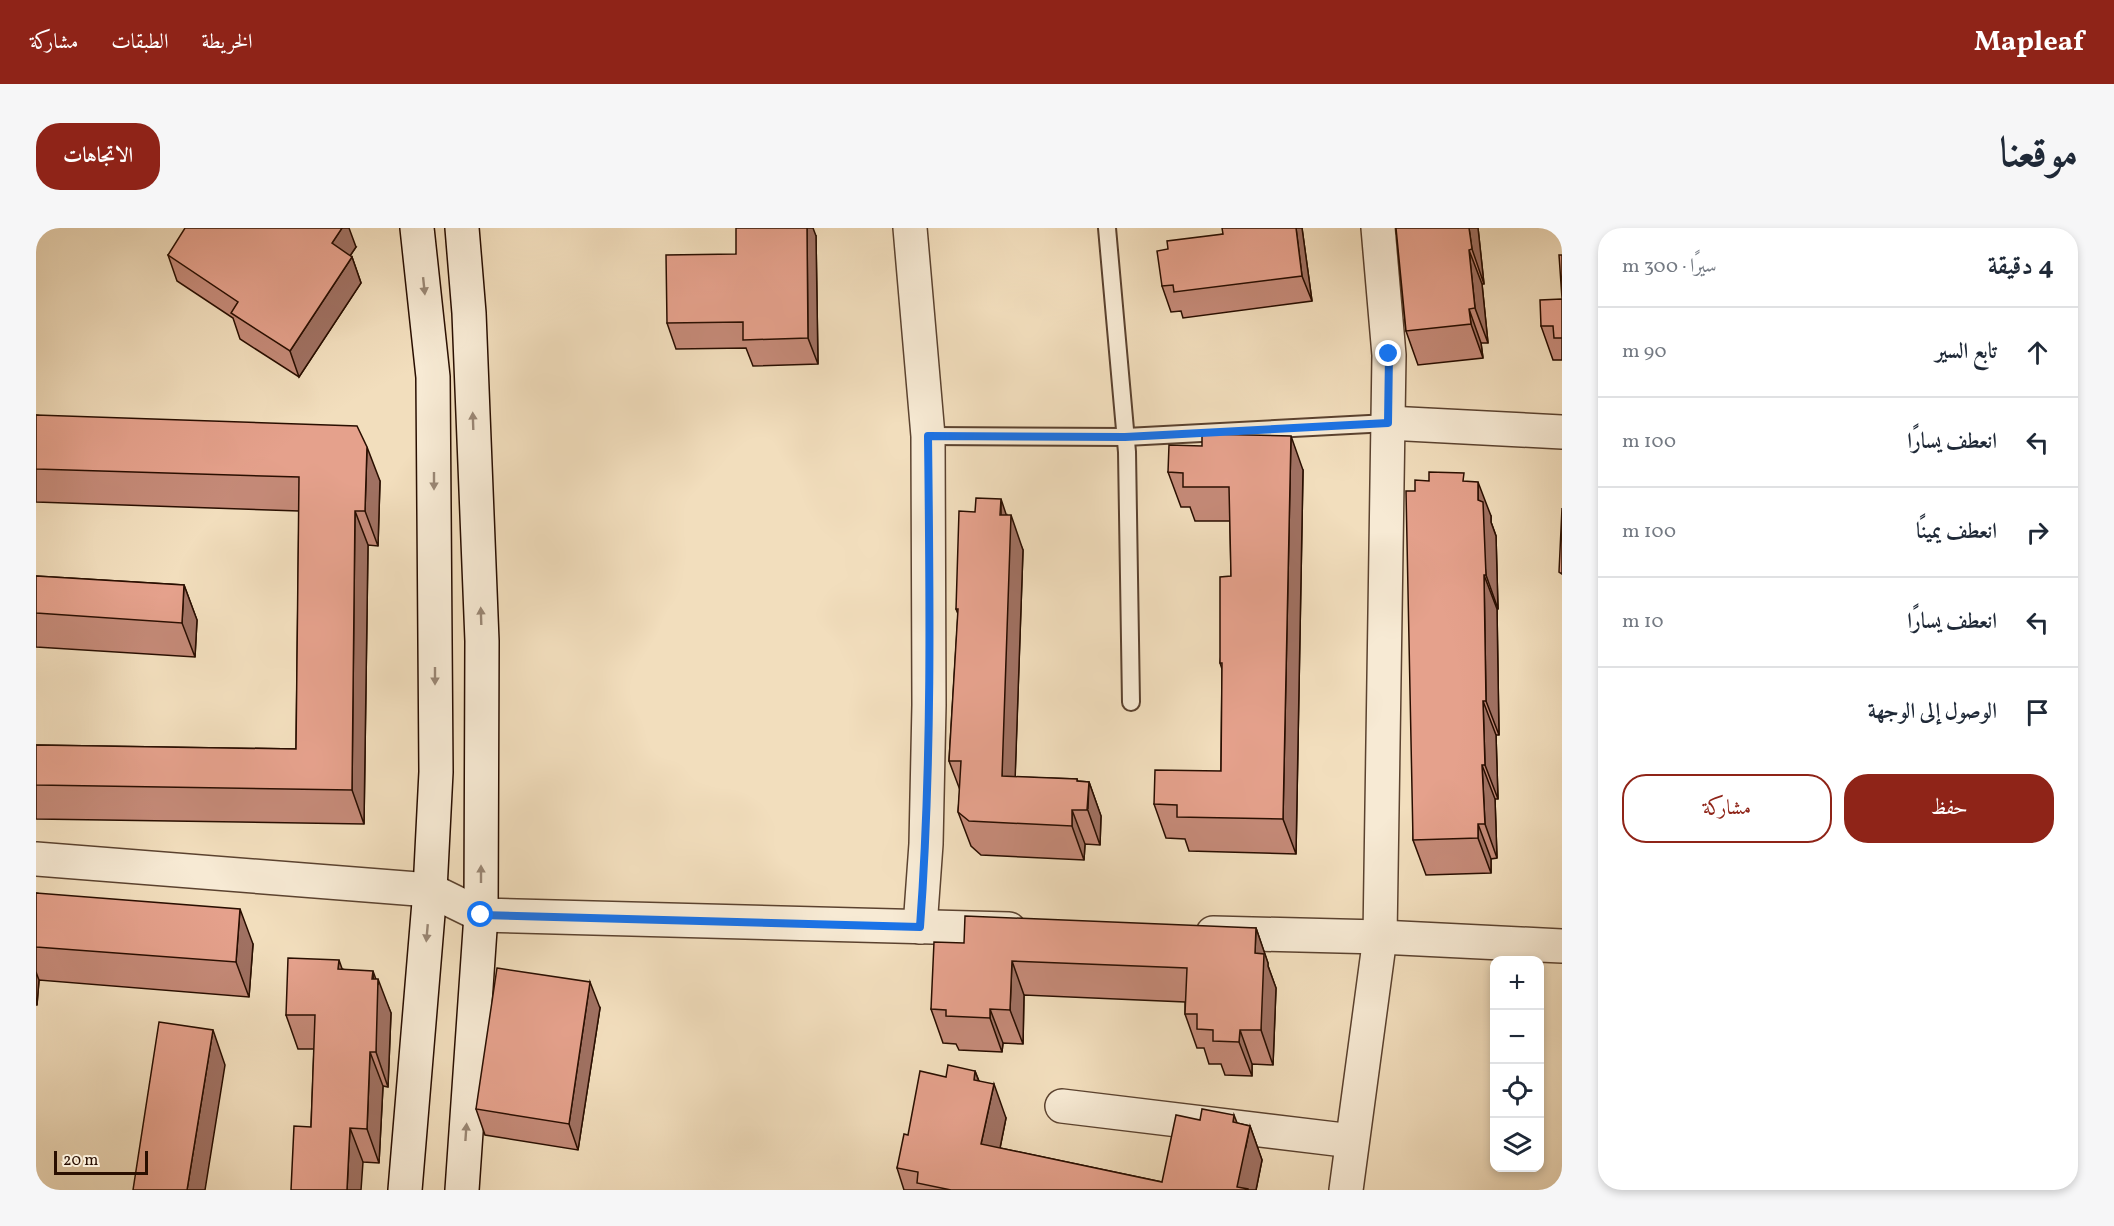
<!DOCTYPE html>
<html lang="ar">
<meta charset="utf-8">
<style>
:root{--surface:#fff;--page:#f6f6f7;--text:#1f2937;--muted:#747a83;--line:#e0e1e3;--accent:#8f2418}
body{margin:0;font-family:Vollkorn,Amiri,serif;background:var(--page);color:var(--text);direction:rtl}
.controls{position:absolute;right:18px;bottom:18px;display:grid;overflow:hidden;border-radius:12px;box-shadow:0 3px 9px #0003}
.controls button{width:54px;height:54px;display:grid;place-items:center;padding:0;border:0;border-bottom:2px solid var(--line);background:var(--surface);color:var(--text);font:30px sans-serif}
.scale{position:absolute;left:18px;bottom:15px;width:94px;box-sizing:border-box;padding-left:6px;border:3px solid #290e00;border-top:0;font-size:16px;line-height:21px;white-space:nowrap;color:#290e00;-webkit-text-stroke:4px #f7ead4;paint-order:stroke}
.stop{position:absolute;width:18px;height:18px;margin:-14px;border:4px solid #1a73e8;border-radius:50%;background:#fff}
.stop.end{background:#1a73e8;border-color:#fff;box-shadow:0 2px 6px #0008}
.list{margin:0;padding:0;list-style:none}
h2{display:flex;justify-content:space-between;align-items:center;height:78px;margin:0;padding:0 24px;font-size:26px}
h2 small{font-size:20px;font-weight:400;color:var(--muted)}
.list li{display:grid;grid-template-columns:39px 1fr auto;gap:18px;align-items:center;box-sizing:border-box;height:90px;padding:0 24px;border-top:2px solid var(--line)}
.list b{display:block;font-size:22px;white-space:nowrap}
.list em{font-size:20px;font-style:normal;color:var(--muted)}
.actions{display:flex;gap:12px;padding:18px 24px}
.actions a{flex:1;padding:14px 0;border:2px solid var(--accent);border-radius:24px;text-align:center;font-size:21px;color:var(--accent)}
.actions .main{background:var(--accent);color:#fff}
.icon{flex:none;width:33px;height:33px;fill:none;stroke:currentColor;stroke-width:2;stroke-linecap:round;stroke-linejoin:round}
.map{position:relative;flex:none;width:1526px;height:962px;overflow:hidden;direction:ltr;border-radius:24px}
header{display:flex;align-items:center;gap:36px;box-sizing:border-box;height:84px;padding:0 30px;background:var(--accent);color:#fff}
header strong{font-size:28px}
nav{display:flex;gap:33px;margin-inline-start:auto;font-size:21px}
.intro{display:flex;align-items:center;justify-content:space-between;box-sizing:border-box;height:144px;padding:0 36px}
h1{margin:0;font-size:42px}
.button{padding:15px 27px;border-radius:24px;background:var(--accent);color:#fff;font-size:21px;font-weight:700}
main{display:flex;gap:36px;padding:0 36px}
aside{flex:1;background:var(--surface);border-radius:24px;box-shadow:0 3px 9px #0003}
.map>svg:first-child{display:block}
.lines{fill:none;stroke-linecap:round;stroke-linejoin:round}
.service-casing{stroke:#5b422f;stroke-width:20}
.minor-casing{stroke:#5b422f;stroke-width:36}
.secondary-casing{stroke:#290e00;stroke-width:36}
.service{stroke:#f7ead4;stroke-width:16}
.minor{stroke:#f7ead4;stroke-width:33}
.secondary{stroke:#f7ead4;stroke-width:33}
.wall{fill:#c58a78;stroke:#290e00;stroke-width:1.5}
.shaded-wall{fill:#a07162;stroke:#290e00;stroke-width:1.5}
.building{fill:#e5a18c;stroke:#290e00;stroke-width:1.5}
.oneway{fill:#9a8775}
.route{stroke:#1a73e8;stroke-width:8}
</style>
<header>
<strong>Mapleaf</strong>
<nav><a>الخريطة</a><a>الطبقات</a><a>مشاركة</a></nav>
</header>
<div class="intro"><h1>موقعنا</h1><a class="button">الاتجاهات</a></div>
<main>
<aside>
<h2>4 دقيقة<small>سيرًا · 300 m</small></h2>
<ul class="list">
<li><svg class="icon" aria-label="ahead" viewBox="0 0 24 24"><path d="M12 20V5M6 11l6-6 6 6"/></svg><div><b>تابع السير</b></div><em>90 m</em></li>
<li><svg class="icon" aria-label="left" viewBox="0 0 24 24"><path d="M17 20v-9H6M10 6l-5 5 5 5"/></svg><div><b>انعطف يسارًا</b></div><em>100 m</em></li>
<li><svg class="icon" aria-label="right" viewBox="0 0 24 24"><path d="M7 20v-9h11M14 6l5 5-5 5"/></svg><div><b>انعطف يمينًا</b></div><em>100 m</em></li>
<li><svg class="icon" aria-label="left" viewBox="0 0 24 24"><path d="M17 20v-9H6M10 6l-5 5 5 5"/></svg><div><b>انعطف يسارًا</b></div><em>10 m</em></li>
<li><svg class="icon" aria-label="arrive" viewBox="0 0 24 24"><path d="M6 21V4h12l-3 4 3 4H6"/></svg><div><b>الوصول إلى الوجهة</b></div></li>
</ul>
<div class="actions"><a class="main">حفظ</a><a>مشاركة</a></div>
</aside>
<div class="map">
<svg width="1526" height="962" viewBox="0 0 1526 962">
<rect width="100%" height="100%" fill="#f2debd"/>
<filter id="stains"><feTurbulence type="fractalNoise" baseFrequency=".00333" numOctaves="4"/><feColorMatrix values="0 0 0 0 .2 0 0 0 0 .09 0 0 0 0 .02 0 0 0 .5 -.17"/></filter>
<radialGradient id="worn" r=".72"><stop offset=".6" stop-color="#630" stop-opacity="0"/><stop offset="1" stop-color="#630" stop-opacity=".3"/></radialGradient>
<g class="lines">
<g class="service-casing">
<g id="service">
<path d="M1071,0L1091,224L1095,474"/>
<path d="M892,208L1090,209L1352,195"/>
</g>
</g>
<g class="minor-casing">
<g id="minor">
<path d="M874,0L892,208L893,477L890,616L884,699"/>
<path d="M1352,195L1526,204"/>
<path d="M0,631L394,662L445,687L973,701"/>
<path d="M1177,705L1344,709L1526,718"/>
<path d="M1026,878L1316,913"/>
<path d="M1310,962L1344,709L1353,127L1342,0"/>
</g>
</g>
<g class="secondary-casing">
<g id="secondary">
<path d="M369,962L394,662L400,544L397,149L381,0"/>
<path d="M426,962L445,687L446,413L433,85L426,0"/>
</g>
</g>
<use href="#service" class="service"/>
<use href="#minor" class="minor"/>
<use href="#secondary" class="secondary"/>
</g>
<g class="wall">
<path d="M1266,0L1276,73L1147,90L1145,83L1135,84L1126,58L1132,21L1187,6Z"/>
<path d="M1360,0H1442L1448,56H1446L1452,115H1445L1447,130L1382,137L1370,103Z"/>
<path d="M780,8L782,136L717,138L710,120L640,121L631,95L700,26Z"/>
<path d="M320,19L314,28L316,29L325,55L263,149L204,111L197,90L141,53L132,27Z"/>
<path d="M1526,71V132H1517L1505,98Z"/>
<path d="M0,187L344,253L342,318L332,317L328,596L0,591V517L260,521L263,283L0,274Z"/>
<path d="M1267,242L1260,626L1153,623L1149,611L1130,610L1118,576L1185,543L1186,441L1184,435L1195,348L1194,293H1159L1154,279H1145L1132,244Z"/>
<path d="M1431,254L1455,288V294L1460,308L1462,381H1461L1463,507H1460L1462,571H1459L1461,630L1455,631V645L1390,647L1377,612L1379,263Z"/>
<path d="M971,287L987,322L979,549L1041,551V553L1053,554L1065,588L1064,617L1049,616L1048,632L945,627L935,618L922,584L924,562L913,533L922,386L920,381Z"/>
<path d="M0,348L148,357L161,392L159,429L0,419Z"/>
<path d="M0,665L217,716L213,769L3,752L1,777H0Z"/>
<path d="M1220,700L1232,735V738L1240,760L1237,837L1216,836V848L1189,847L1185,836H1173L1168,820H1161L1149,786V774L988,767L987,816L967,815L966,824L923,822L920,816L907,815L895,781L928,715Z"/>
<path d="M306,741L340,751L355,785L352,859L347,858L343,935L327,934L275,899L278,821H262L250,787Z"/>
<path d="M564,780L542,922L449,907L440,881Z"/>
<path d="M939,843L943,853L970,890L964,920L1126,954L1164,892L1201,895L1214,898L1226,932L1220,962H868L861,940L872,907L910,849Z"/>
</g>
<g class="shaded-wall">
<path d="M306,0H313L320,19L305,41L296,15Z"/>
<path d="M771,0H777L780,8L782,136L772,110Z"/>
<path d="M1260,0H1266L1276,73L1266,48Z"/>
<path d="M1433,0H1442L1448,56L1436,21Z"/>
<path d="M1433,22L1446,56L1452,115L1439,80Z"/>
<path d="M316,29L325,55L263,149L254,123Z"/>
<path d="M1433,81L1445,115L1447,130L1435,96Z"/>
<path d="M1255,208L1267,242L1260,626L1247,591Z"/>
<path d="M331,219L344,253L342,318L329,283Z"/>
<path d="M1442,254L1455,288V294L1460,308L1462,381L1450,347L1442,272Z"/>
<path d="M965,271L974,298L975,287L987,322L978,583L966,548Z"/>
<path d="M319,283L332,317L328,596L316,562Z"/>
<path d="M1448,347L1461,381L1463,507L1450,473Z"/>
<path d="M148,357L161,392L159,429L146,395Z"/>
<path d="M1447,473L1460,507L1462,571L1449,537Z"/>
<path d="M1446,537L1459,571L1461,630L1449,596Z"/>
<path d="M1041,551L1052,581L1053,554L1065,588L1064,617Z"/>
<path d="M1036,582L1049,616L1048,632L1036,598Z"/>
<path d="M1442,596L1455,631V645L1442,610Z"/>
<path d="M204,681L217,716L213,769L200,734Z"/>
<path d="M1220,700L1232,735V738L1240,760L1237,837L1225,802L1219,725Z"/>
<path d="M303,732L315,766L302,741Z"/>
<path d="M976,733L988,767L987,816L974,782Z"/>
<path d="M337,743L342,757V751L355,785L352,859L340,824Z"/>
<path d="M0,744L3,752L1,777L0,774Z"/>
<path d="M554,754L564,780L542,922L533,896Z"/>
<path d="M954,781L967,815L966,824L954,790Z"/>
<path d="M177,802L189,837L169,962H151Z"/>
<path d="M1204,802L1216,836V848L1203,814Z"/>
<path d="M334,824L347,858L343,935L331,901Z"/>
<path d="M939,843L952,878L938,852Z"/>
<path d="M958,856L970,890L958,950L945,916Z"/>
<path d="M1198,887L1210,918L1214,898L1226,932L1220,962H1202L1201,959L1197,894Z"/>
<path d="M314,900L327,934L325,962H311Z"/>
</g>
<g class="building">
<path d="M149,0H306L296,15L316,29L254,123L195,85L202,74L132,27Z"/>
<path d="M700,0H771L772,110L707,112V94L631,95L630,27L700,26Z"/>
<path d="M1186,0H1260L1266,48L1138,64L1137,57L1126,58L1121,23L1132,21L1131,13L1187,6Z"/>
<path d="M1360,0H1433L1436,21L1433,22L1439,80L1433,81L1435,96L1370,103Z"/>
<path d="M1523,27H1526V70Z"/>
<path d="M1526,71V110H1518L1517,98H1505L1504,72Z"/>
<path d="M0,187L321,198L331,219L329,283H319L316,562L0,557V517L260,521L263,249L0,241Z"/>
<path d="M1166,206L1255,208L1247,591L1141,589V577L1118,576L1119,542L1185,543L1186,435H1184V349L1195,348L1193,259H1147V245L1132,244L1133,217L1166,218Z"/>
<path d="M1393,244L1428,245L1427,253L1442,254V272L1447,274L1450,347H1448L1450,473H1447L1449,537H1446L1449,596H1442V610L1377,612L1370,263H1379V252L1393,253Z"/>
<path d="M940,270L965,271L964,287H975L966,548L1041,551V553L1053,554L1051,582H1036V598L933,593L922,584L925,533H913L922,381H920L923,283L939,284Z"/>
<path d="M1526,280V346L1523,344Z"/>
<path d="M0,348L148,357L146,395L0,385Z"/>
<path d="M0,665L204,681L200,734L0,719Z"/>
<path d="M929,688L1220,700L1219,725L1228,726L1225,802H1204L1203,814L1177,813V802L1161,801V786H1149L1151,740L976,733L974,782L954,781V790L910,788V782L895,781L898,714L928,715Z"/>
<path d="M252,730L303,732L302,741L337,743L336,751H342L340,824H334L331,901L314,900L311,962H255L258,898L275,899L279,787H250Z"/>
<path d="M461,740L554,754L533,896L440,881Z"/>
<path d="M123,794L177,802L151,962H97Z"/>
<path d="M912,837L939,843L938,852L958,856L945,916L1126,954L1140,887L1164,892L1166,881L1198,887L1197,894L1214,898L1201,959L1212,961V962H915L881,955L882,944L861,940L868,906L872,907L884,843L910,849Z"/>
</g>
<defs><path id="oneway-solid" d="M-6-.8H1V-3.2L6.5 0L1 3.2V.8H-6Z" transform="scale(1.5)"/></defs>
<g class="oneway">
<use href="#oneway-solid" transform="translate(388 58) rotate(84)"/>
<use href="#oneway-solid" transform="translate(437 193) rotate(-92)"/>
<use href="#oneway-solid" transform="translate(398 253) rotate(90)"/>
<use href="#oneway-solid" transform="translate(445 388) rotate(-92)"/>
<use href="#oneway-solid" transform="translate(399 448) rotate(90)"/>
<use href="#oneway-solid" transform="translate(445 646) rotate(-90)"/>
<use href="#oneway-solid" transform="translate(391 705) rotate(95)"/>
<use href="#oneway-solid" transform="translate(430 904) rotate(-86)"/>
</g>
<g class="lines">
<path class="route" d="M445,687L884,699C896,536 894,372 892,208L1089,209L1352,195L1353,126"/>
</g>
<rect width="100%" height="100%" filter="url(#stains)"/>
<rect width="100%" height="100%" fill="url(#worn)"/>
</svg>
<div class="controls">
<button>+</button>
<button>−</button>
<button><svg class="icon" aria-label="locate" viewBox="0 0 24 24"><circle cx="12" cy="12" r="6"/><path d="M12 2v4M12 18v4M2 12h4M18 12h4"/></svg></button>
<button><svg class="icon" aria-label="layers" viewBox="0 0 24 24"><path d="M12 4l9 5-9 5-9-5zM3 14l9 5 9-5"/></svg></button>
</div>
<div class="scale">20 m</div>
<div class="stop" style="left:445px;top:687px"></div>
<div class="stop end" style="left:1353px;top:126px"></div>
</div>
</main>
